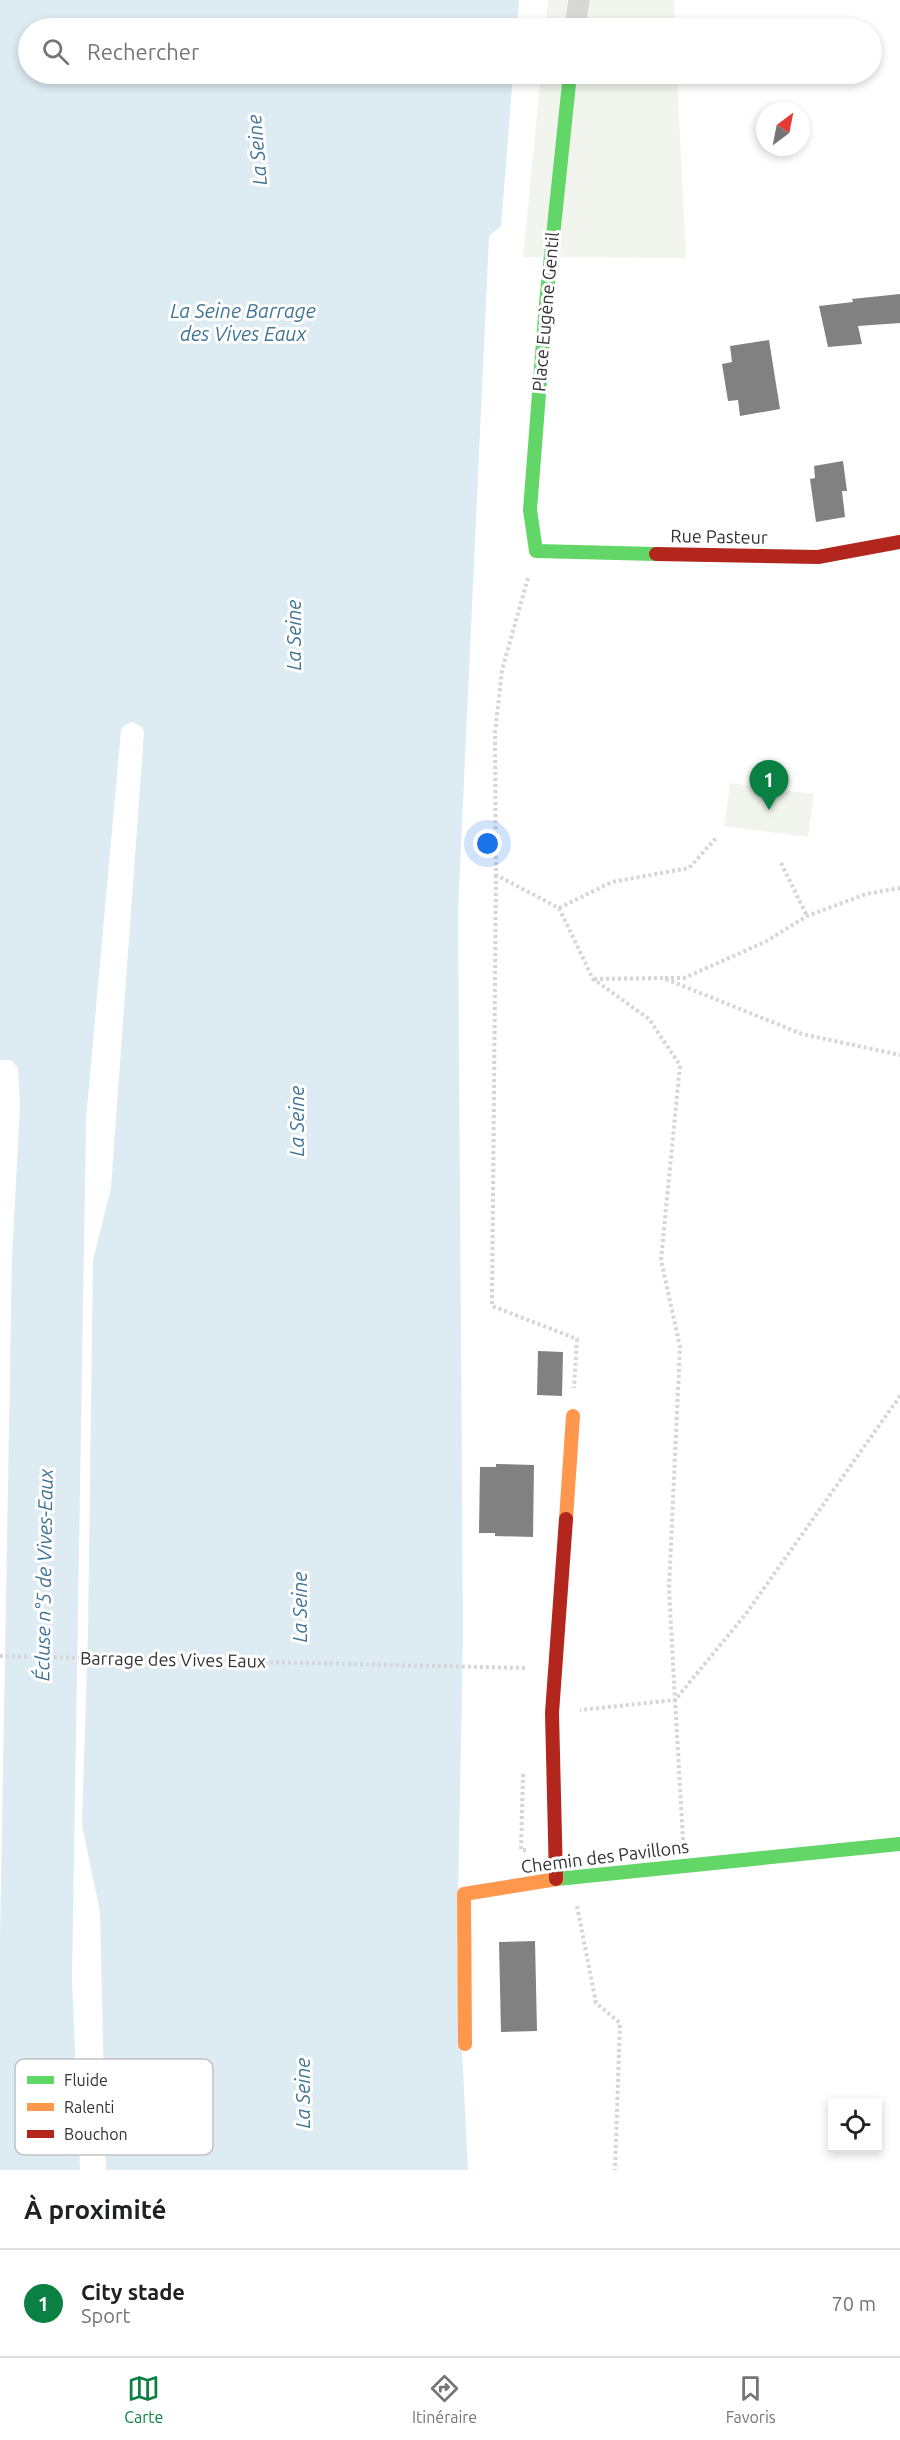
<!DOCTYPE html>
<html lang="fr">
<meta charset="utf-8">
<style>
:root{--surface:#fff;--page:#f6f6f6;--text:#202124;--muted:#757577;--line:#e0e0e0;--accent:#0b8043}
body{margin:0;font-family:Ubuntu,sans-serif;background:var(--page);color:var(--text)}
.controls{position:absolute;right:18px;bottom:18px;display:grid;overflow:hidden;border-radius:0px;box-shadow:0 3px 9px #0003}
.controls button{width:54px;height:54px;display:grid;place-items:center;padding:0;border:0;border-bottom:2px solid var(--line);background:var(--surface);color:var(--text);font:30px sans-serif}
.compass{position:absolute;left:756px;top:102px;width:54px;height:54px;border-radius:50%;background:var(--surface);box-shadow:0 3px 9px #0003;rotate:32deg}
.you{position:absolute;left:488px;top:844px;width:21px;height:21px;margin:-15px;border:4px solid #fff;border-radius:50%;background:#1a73e8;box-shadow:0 0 0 9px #1a73e833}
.badge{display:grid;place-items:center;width:39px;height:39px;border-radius:50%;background:var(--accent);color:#fff;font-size:20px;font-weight:700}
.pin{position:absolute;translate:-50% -50px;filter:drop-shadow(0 2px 3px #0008)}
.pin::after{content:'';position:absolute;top:32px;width:21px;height:18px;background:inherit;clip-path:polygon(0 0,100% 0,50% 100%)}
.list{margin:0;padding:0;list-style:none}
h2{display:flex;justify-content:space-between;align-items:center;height:78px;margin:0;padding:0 24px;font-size:26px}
h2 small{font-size:20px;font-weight:400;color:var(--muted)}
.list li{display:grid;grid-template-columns:39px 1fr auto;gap:18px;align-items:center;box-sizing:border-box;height:108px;padding:0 24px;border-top:2px solid var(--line)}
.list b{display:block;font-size:22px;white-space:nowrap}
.list p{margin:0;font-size:20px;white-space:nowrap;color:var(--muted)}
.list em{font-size:20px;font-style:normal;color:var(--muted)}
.icon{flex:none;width:33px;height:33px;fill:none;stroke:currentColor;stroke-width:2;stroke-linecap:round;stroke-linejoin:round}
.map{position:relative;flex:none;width:900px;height:2170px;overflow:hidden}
.search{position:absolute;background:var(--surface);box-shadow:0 3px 9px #0003;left:18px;right:18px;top:18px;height:66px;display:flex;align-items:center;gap:15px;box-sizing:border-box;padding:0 21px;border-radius:33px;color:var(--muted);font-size:22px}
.sheet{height:186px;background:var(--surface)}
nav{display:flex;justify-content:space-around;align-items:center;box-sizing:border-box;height:84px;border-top:2px solid var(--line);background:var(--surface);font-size:16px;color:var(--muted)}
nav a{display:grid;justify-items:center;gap:3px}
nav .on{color:var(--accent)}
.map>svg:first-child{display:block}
.green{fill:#f1f5ed}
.water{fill:#ddebf3}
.building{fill:#818181}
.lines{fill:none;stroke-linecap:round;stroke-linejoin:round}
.path{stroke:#d6d6d6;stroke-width:4;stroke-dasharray:3 3;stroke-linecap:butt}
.street{stroke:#d7d7d7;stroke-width:21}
.fast{stroke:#63d668;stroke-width:14}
.slow{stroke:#ff974d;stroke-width:14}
.jam{stroke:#b3261e;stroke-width:14}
.labels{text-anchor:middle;stroke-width:6;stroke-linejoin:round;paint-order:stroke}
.street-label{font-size:18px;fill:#333;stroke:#fff}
.water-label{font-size:20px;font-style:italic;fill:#3f7597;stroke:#fff}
.key{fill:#fff;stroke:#c2c2c2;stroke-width:1.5}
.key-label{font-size:16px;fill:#333}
</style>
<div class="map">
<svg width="900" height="2170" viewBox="0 0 900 2170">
<rect width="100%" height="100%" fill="#fff"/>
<g class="green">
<path d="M548,0H674L675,28H545Z"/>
<path d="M541,74H677L686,258L523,257Z"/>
<path d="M730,783L814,794L808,837L724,826Z"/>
</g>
<path class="water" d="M0,0H519L517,28H28V74H513L501,226L489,236L458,911L463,1636L457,1951L468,2170H106L100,1912L82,1825L88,1633L93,1260L111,1188L144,732L142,727L132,722L124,726L121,730L86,1119L72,1979L80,2170H0V1941L12,1258L20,1105L18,1068L11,1060H0Z"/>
<g class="building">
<path d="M900,294V323L858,326L862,344L828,347L819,306L853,302L852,299Z"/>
<path d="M769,340L780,409L740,416L738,400L728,401L722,364L732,362L730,346Z"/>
<path d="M843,461L847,491H842L845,517L816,522L810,479L815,478L814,466Z"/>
<path d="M538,1351L563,1352L562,1396L537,1395Z"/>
<path d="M496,1464L534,1465L533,1537L495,1536V1533H479L480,1467H496Z"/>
<path d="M535,1941L537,2031L501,2032L499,1942Z"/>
</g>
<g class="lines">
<g class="path">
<path d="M528,578L502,670L495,733L496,875L559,908L593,979L649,1019L680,1065L661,1260L680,1347L669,1588L675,1700L580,1710"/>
<path d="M781,863L807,916"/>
<path d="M496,875L492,1306L577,1339L574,1388"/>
<path d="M559,908L612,882L689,868L717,837"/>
<path d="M665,978H684L765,942L807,916L866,894L900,888"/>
<path d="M594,979L663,978L802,1034L900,1055"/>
<path d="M0,1656L525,1668"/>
<path d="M523,1774L521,1850H527"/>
<path d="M683,1840L675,1700L745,1615L900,1396"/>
<path d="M577,1906L596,2003L620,2023L615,2170"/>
</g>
<path class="street" d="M575,28L579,0"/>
<g class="fast">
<path d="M570,74L546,303L530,510L536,551L656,554"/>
<path d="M557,1879L900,1844"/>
</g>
<g class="slow">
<path d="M566,1519L573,1416"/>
<path d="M465,2044L464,1894L557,1879"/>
</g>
<g class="jam">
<path d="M656,554L818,557L900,542"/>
<path d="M556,1879L552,1713L566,1519"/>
</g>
</g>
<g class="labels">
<g class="street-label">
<text transform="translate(546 312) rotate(-85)" y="6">Place Eugène Gentil</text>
<text transform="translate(719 537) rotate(1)" y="6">Rue Pasteur</text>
<text transform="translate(173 1660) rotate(1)" y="6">Barrage des Vives Eaux</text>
<text transform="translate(605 1857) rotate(-7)" y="6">Chemin des Pavillons</text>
</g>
<g class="water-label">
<text transform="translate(257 150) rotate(-95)" y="7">La Seine</text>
<text x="243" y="318">La Seine Barrage<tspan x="243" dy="23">des Vives Eaux</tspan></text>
<text transform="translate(294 635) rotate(-90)" y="7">La Seine</text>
<text transform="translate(297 1121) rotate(-90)" y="7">La Seine</text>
<text transform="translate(44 1575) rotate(-89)" y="7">Écluse n°5 de Vives-Eaux</text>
<text transform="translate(300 1607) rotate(-90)" y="7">La Seine</text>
<text transform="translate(303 2093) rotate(-90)" y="7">La Seine</text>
</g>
</g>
<rect x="15" y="2059" width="198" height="96" rx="9" class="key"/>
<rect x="27" y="2076" width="27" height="8" fill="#63d668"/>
<rect x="27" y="2103" width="27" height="8" fill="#ff974d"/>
<rect x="27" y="2130" width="27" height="8" fill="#b3261e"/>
<g class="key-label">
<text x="64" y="2086">Fluide</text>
<text x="64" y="2113">Ralenti</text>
<text x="64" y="2140">Bouchon</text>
</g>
</svg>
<div class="controls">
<button><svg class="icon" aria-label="locate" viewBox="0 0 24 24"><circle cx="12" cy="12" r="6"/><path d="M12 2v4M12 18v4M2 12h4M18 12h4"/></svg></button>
</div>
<svg class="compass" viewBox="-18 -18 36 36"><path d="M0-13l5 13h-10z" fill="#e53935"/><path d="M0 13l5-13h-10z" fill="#757577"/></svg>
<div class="you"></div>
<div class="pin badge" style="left:769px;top:810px">1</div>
<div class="search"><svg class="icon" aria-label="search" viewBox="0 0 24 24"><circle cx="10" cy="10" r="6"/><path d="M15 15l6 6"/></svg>Rechercher</div>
</div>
<section class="sheet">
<h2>À proximité<small></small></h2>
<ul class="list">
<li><span class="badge">1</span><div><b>City stade</b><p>Sport</p></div><em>70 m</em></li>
</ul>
</section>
<nav>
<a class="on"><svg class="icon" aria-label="map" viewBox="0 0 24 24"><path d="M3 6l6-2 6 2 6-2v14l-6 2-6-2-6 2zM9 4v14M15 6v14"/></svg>Carte</a>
<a><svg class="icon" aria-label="directions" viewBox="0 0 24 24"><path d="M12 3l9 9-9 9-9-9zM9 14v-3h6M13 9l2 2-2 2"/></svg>Itinéraire</a>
<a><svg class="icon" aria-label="saved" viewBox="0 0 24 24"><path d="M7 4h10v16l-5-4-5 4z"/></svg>Favoris</a>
</nav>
